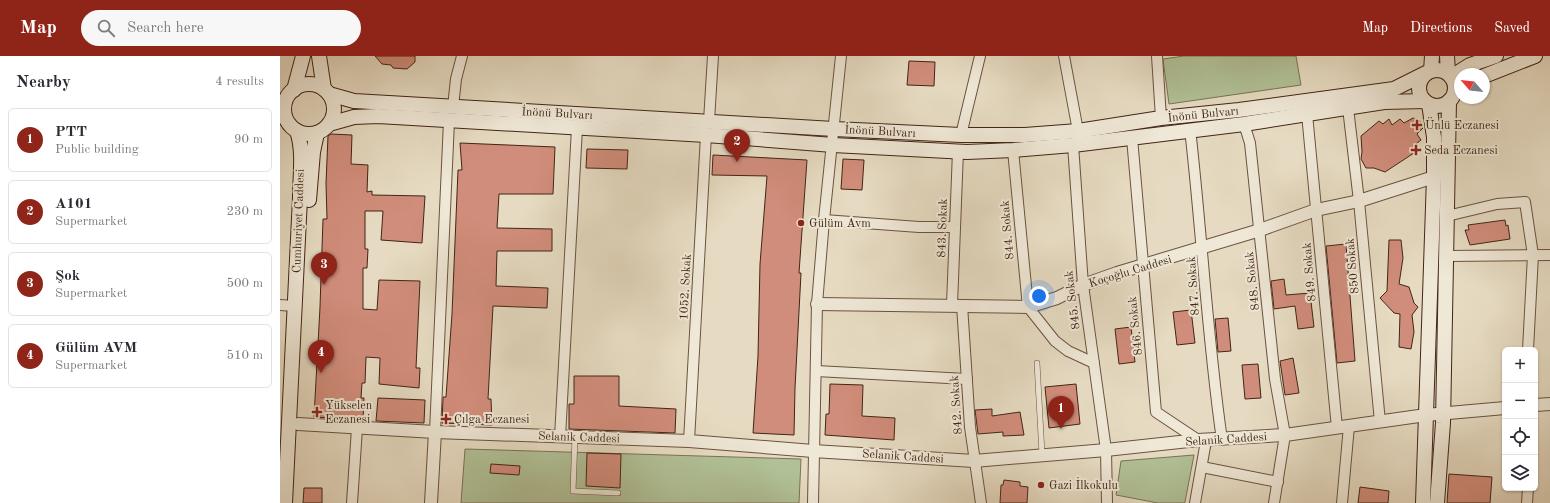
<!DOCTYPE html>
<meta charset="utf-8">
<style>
:root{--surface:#fff;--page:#f7f7f7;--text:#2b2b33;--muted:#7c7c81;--line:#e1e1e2;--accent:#8f2418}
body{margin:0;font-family:"Old Standard TT",serif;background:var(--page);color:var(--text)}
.controls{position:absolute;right:12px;bottom:12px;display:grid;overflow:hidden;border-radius:6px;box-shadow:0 1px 3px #0004}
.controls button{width:36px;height:36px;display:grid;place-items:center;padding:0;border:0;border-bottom:1px solid var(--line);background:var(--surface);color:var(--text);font:20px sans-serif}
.compass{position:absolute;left:1174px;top:12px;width:36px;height:36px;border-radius:50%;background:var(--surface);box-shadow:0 1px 3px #0004;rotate:298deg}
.you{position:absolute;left:759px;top:240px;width:14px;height:14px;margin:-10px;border:3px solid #fff;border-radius:50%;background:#1a73e8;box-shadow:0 0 0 6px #1a73e833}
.badge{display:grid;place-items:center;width:26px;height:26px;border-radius:50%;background:var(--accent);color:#fff;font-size:13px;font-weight:700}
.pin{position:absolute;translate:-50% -33px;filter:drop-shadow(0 1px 2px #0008)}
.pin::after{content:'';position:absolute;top:21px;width:14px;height:12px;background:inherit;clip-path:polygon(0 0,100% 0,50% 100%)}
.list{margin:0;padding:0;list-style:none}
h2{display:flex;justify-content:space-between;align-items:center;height:52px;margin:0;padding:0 16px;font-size:17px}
h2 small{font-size:13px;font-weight:400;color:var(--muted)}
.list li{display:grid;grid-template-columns:26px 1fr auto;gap:12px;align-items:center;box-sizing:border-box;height:64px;margin:0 8px 8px;padding:0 8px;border:1px solid var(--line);border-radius:6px}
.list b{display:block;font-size:15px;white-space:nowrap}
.list p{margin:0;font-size:13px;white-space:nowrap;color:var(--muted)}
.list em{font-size:13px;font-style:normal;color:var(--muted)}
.icon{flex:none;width:22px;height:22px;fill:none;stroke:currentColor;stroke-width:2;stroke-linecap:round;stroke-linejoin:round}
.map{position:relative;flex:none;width:1270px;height:447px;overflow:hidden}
header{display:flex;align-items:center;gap:24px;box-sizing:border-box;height:56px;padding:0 20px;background:var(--accent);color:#fff}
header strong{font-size:19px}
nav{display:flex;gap:22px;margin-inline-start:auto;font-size:14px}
.search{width:280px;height:36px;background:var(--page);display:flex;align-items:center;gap:10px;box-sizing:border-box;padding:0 14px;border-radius:22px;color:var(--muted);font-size:15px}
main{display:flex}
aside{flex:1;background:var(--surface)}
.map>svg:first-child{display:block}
.green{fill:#b1c197;stroke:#7a7356}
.building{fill:#d18d7b;stroke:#422514}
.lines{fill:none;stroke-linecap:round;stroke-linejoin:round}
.service-casing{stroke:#6b5240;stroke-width:6}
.minor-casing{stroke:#6b5240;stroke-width:12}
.tertiary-casing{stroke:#6b5240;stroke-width:14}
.secondary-casing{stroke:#422514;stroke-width:16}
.service{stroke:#efe8d7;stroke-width:5}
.minor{stroke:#efe8d7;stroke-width:10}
.tertiary{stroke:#efe8d7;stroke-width:12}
.secondary{stroke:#efe8d7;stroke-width:14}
.poi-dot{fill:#8f2418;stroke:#efe8d7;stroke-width:1.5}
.labels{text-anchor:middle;stroke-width:4;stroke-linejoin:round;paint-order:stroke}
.street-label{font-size:12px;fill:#422514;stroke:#efe8d7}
.poi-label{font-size:12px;fill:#422514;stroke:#efe8d7;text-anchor:start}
</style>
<header>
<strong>Map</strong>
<div class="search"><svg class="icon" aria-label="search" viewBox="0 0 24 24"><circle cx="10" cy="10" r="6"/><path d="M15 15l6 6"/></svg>Search here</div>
<nav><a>Map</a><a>Directions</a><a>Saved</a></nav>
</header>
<main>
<aside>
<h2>Nearby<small>4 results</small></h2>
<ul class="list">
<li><span class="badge">1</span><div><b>PTT</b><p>Public building</p></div><em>90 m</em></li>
<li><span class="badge">2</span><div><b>A101</b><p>Supermarket</p></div><em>230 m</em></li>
<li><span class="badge">3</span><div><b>Şok</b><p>Supermarket</p></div><em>500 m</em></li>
<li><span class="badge">4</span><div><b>Gülüm AVM</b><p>Supermarket</p></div><em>510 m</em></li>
</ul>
</aside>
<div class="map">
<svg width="1270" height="447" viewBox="0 0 1270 447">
<rect width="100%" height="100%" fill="#e6dbc2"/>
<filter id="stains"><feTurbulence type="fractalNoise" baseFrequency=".005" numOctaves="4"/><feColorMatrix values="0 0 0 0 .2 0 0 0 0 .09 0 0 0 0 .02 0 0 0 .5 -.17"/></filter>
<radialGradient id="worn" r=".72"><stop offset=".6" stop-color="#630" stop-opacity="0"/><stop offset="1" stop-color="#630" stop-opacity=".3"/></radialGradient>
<g class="green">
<path d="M904,0H1016L1021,29L889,48L883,3Z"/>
<path d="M185,393L521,403L519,447H181Z"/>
<path d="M914,399L905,446L904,447H878L836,439L841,405Z"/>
</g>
<g class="building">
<path d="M95,0H135V6L127,13L113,12L111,9L102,8Z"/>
<path d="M629,5L655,6L654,30L627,29Z"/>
<path d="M1133,62L1139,64L1143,72L1137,78L1141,84L1136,88L1137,95L1105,116L1094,112H1086L1081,103L1082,96L1081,80L1099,65L1103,68L1109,63L1112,69L1120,63L1124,67Z"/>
<path d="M51,78L72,79L71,108L88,109L87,136L92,135V139L145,140L142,187L101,184L103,155H85V193H88L87,212H83V253L97,254L99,224L140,225L136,312H140L139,332L99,328L100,302L86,301L85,327H82L81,342H84L83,364L34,361L40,251L43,163H47L46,127L48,80Z"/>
<path d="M180,87L275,91L273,138H219L217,172L272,173V195H217L216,230L268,232L267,252L213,250L208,343H211L212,369L162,367L163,341H166L172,258L178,114H182Z"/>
<path d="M307,93L348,94L347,113L306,112Z"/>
<path d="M433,99L527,104L519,217H521L515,332L514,379L473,377L478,300L480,208L487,120L432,119Z"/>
<path d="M563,103L584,104L582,134L561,133Z"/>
<path d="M1225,164L1226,170L1228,169L1230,183L1190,189L1185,174H1189L1188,169Z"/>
<path d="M1109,184H1121L1123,202L1119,228L1129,231L1134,247L1138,251L1132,259L1134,276L1131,293L1119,291L1120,258L1114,257L1100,242L1107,235Z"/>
<path d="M1066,188L1075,305L1057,307L1046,190Z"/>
<path d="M1004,223L1006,239L1030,237L1034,271L1018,273L1015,250L994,253L991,225Z"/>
<path d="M911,254L915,287L897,289L893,256Z"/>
<path d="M948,262L951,295L938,296L935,263Z"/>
<path d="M851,271L855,306L839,308L835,273Z"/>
<path d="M1013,302L1019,337L1005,339L1000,305Z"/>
<path d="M978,308L981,342L965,343L962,309Z"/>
<path d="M294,320H339V350L396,353L395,377L289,373V348H294Z"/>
<path d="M550,328L583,329L582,360L615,362L614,384L545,379L546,358H549Z"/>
<path d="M796,328L800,368L769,372L765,331Z"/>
<path d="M98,342L145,344L144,367L96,365Z"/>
<path d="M712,353V360L740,356L744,379L723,380V376L698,378L695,354Z"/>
<path d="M307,397L341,398L340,432L306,430Z"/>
<path d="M211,408L240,410L239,419L210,417Z"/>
<path d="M1169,418L1212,421L1210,447H1167Z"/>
<path d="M724,424L740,426V430L748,431L747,447H720L721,429H723Z"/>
<path d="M1080,431L1109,435L1108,447H1078Z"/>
<path d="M24,432H42V447H23Z"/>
</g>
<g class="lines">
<g class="service-casing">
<g id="service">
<path d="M757,307L762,398"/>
<path d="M295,381L293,435L338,437"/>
</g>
</g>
<g class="minor-casing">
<g id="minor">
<path d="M784,0L798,75"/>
<path d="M877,0L881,62"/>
<path d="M173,51L176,23L182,0"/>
<path d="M1068,52L1079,145L1100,366"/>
<path d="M1027,58L1057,372"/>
<path d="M429,65L433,0"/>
<path d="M964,68L970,87L995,323L1005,379L994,447"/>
<path d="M910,73C922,177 927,281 942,384"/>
<path d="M681,79L700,0"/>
<path d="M852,82L876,356L918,384"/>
<path d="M793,89L803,229L826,394L827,447"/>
<path d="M733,94L748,251L775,285L788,295L814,307"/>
<path d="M1167,160L1217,148L1245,146L1253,199L1248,294"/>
<path d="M544,164L639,171H675"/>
<path d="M1167,200L1270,199"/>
<path d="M0,249L14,250"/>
<path d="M672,249L678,95"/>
<path d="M682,249L690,371L701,447"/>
<path d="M536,315L687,323"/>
<path d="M155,376L169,65"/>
<path d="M280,381L297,72"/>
<path d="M409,385L426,79"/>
<path d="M922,411L998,426"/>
<path d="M72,447L77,372"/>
<path d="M533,447L537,248L544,164L561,0"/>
<path d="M915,447L926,385"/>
<path d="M1062,447L1069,370"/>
<path d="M1247,447L1248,432"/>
</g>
</g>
<g class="tertiary-casing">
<g id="tertiary">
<path d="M537,248L748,251L777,242L803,229L837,217L980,174L1036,154L1079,145L1154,121"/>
<path d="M1255,349L1270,348"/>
<path d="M18,368L155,376L409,385L533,395L694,405L826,394L918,384L1005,379L1146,359L1225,352"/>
<path d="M151,447L155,376"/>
</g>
</g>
<g class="secondary-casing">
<g id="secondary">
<path d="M39,0L44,33"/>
<path d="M1167,0L1168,17"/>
<circle cx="1157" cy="32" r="18"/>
<path d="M1151,15L1152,0"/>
<path d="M1204,20L1255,0"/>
<path d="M1171,21L1190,9L1216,0"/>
<circle cx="29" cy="53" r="25"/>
<path d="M14,34L23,0"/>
<path d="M49,38L74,45L554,73L681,79H745L798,75L881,62L959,54L1114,33L1146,17"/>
<path d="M49,68L74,61L98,60L426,79L553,89L687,96L733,94L793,89L964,68L1104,46L1145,45"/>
<path d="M29,144L33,96L37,77"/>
<path d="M5,447L20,142C20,120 24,95 17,75"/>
<path d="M1143,447L1154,121V81L1149,48"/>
<path d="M1157,447L1163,367L1169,45"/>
</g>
</g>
<use href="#service" class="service"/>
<use href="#minor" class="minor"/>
<use href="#tertiary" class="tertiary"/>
<use href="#secondary" class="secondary"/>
</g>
<g class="poi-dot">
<path d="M1135 63h4v4h4v4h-4v4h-4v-4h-4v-4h4z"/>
<path d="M1134 88h4v4h4v4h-4v4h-4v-4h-4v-4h4z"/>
<circle cx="521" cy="167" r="4"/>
<path d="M35 350h4v4h4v4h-4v4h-4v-4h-4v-4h4z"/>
<path d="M164 357h4v4h4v4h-4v4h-4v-4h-4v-4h4z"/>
<circle cx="761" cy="429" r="4"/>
</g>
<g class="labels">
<g class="street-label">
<text transform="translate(277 57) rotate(3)" y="4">İnönü Bulvarı</text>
<text transform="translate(923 58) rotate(-6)" y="4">İnönü Bulvarı</text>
<text transform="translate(600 75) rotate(3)" y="4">İnönü Bulvarı</text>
<text transform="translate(18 165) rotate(-88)" y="4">Cumhuriyet Caddesi</text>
<text transform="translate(662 172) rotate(-88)" y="4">843. Sokak</text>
<text transform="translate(727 174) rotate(-95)" y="4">844. Sokak</text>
<text transform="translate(1072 210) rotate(-95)" y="4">850 Sokak</text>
<text transform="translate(850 215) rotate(-17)" y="4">Koçoğlu Caddesi</text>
<text transform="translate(1029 216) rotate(-95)" y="4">849. Sokak</text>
<text transform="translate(972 225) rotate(-96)" y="4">848. Sokak</text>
<text transform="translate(913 230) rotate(-94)" y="4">847. Sokak</text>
<text transform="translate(405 231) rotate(-87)" y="4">1052. Sokak</text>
<text transform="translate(792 244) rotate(-97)" y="4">845. Sokak</text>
<text transform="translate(855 270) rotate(-96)" y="4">846. Sokak</text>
<text transform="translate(676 349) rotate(-94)" y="4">842. Sokak</text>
<text transform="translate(299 381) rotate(2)" y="4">Selanik Caddesi</text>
<text transform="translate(946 383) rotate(-4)" y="4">Selanik Caddesi</text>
<text transform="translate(623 400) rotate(4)" y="4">Selanik Caddesi</text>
</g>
<g class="poi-label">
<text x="1145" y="73">Ünlü Eczanesi</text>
<text x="1144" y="98">Seda Eczanesi</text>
<text x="529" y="171">Gülüm Avm</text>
<text x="45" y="353">Yükselen<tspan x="45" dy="14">Eczanesi</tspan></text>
<text x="174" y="367">Çılga Eczanesi</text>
<text x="769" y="433">Gazi İlkokulu</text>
</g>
</g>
<rect width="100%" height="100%" filter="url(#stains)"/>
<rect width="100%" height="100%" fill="url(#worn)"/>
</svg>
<div class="controls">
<button>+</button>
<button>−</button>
<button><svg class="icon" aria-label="locate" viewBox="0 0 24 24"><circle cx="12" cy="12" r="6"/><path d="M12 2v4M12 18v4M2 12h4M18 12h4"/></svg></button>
<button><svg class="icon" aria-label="layers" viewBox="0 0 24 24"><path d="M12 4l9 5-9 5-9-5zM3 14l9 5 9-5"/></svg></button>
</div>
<svg class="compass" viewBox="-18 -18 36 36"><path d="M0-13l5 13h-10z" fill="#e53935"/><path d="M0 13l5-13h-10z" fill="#7c7c81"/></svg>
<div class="you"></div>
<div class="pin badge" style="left:781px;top:373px">1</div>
<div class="pin badge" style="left:457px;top:106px">2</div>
<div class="pin badge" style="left:44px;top:229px">3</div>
<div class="pin badge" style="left:41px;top:317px">4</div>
</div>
</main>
